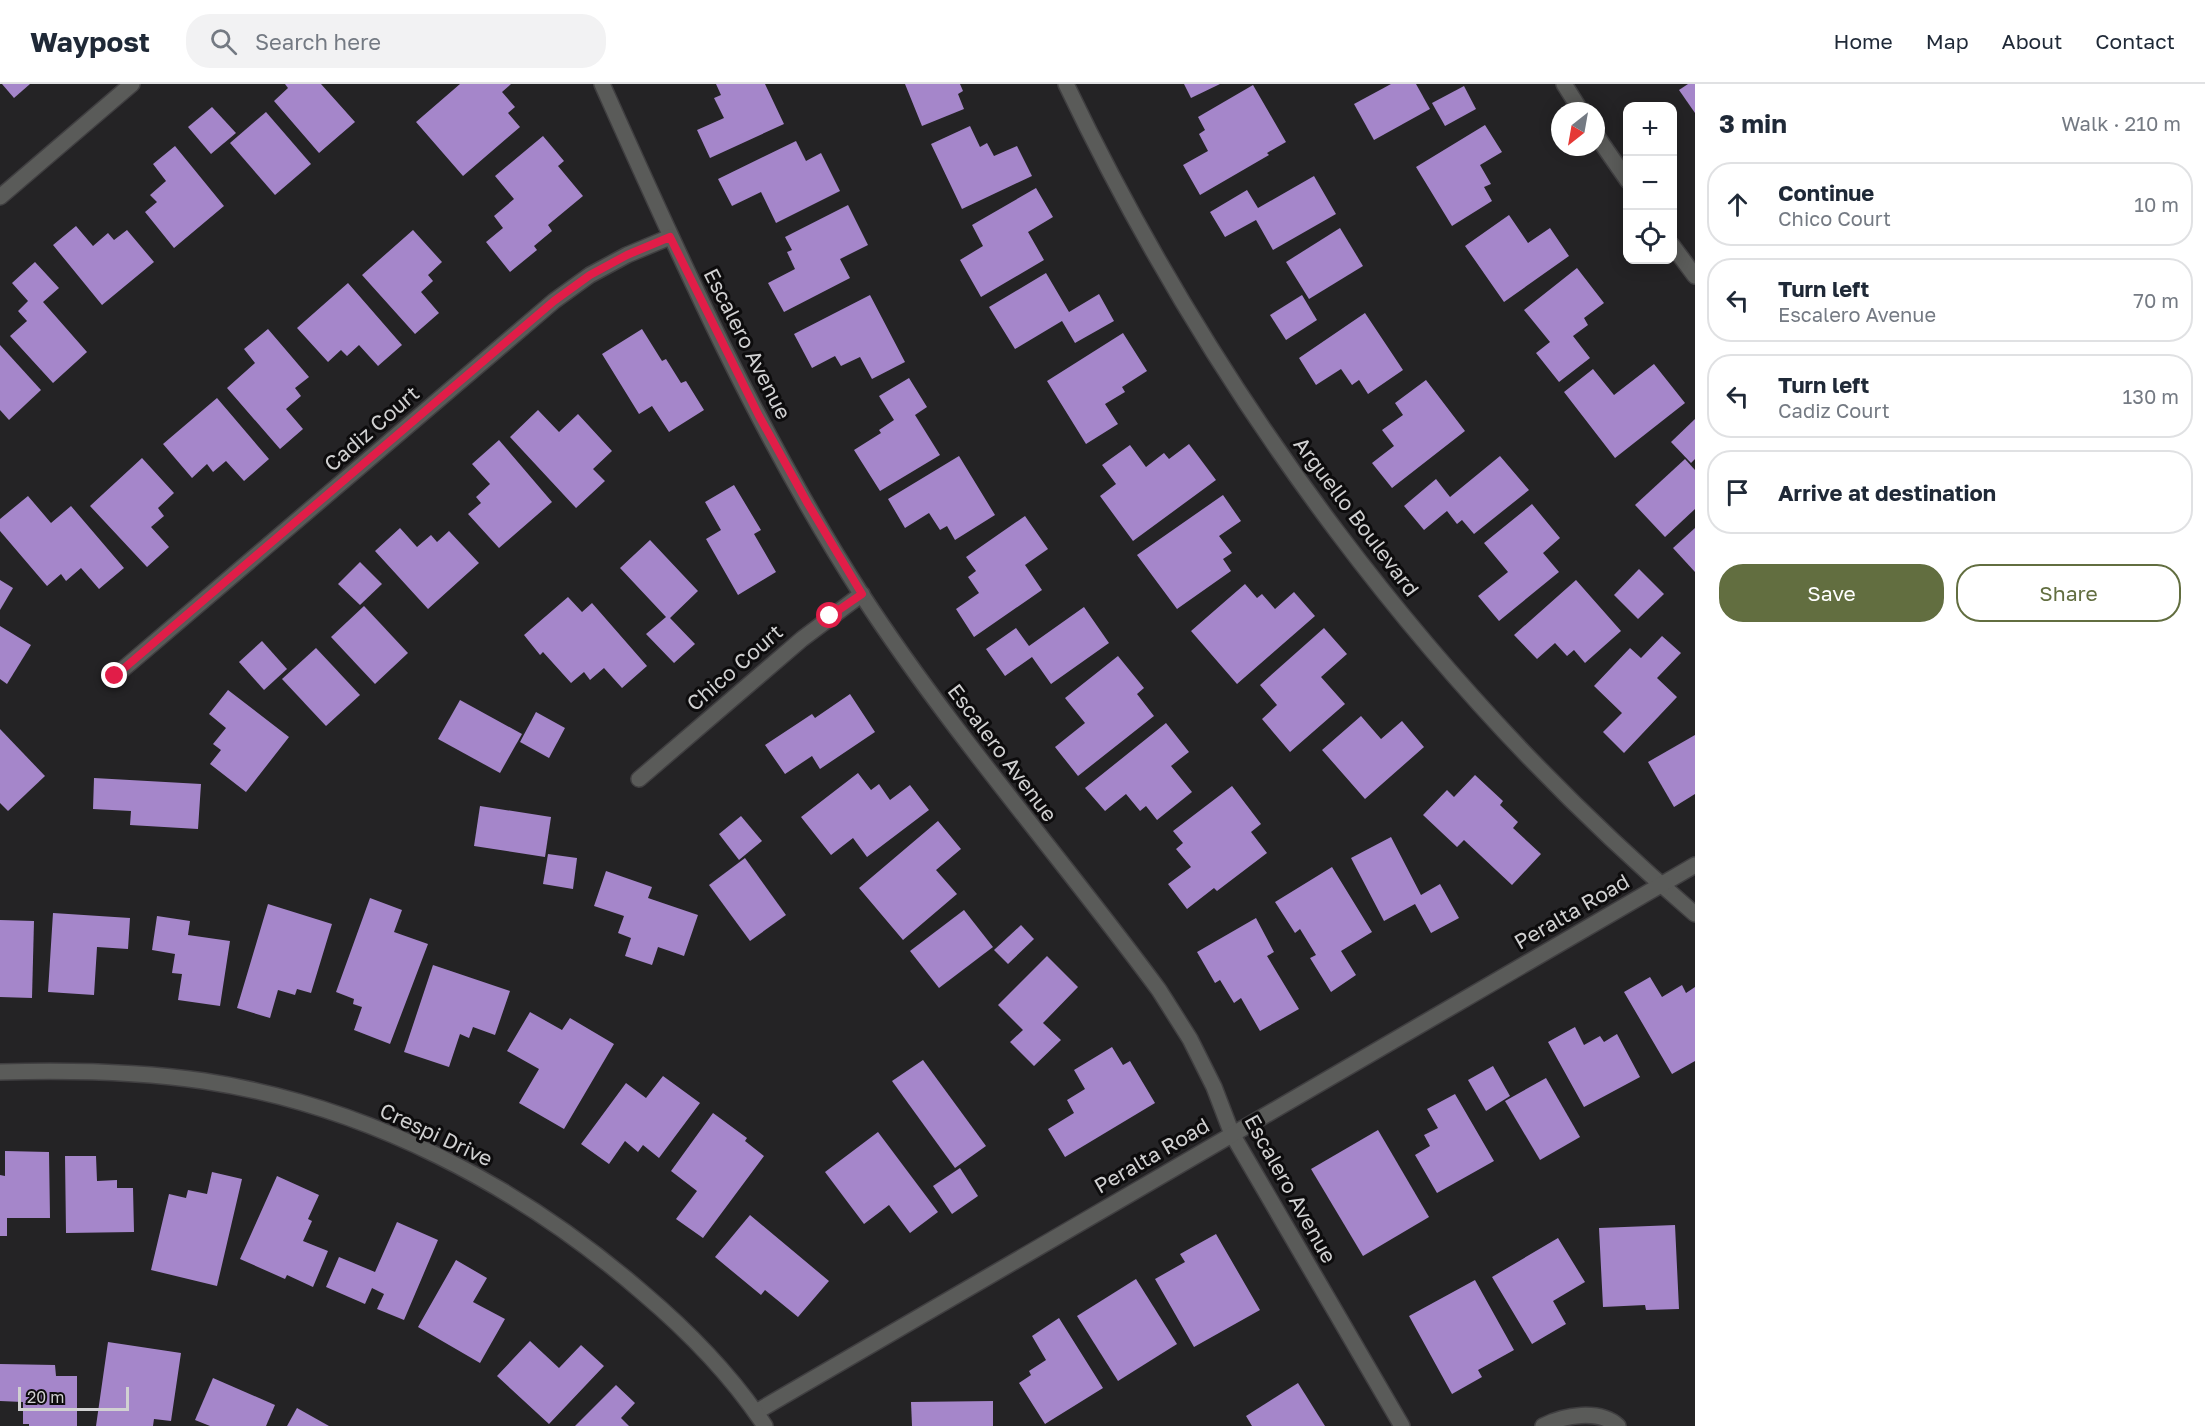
<!DOCTYPE html>
<meta charset="utf-8">
<style>
:root{--surface:#fff;--page:#f2f2f3;--text:#1f2937;--muted:#747a83;--line:#e0e1e3;--accent:#626e40}
body{margin:0;font-family:"Golos Text",sans-serif;background:var(--page);color:var(--text)}
.controls{position:absolute;right:18px;top:18px;display:grid;overflow:hidden;border-radius:12px;box-shadow:0 3px 15px #0003}
.controls button{width:54px;height:54px;display:grid;place-items:center;padding:0;border:0;border-bottom:2px solid var(--line);background:var(--surface);color:var(--text);font:30px sans-serif}
.compass{position:absolute;left:1551px;top:18px;width:54px;height:54px;border-radius:50%;background:var(--surface);box-shadow:0 3px 15px #0003;rotate:211deg}
.scale{position:absolute;left:18px;bottom:15px;width:111px;box-sizing:border-box;padding-left:6px;border:3px solid #d1d1d2;border-top:0;font-size:16px;line-height:21px;white-space:nowrap;color:#d1d1d2;-webkit-text-stroke:4px #0d0c0d;paint-order:stroke}
.stop{position:absolute;width:18px;height:18px;margin:-14px;border:4px solid #e11d48;border-radius:50%;background:#fff}
.stop.end{background:#e11d48;border-color:#fff;box-shadow:0 2px 6px #0008}
.list{margin:0;padding:0;list-style:none}
h2{display:flex;justify-content:space-between;align-items:center;height:78px;margin:0;padding:0 24px;font-size:26px}
h2 small{font-size:20px;font-weight:400;color:var(--muted)}
.list li{display:grid;grid-template-columns:39px 1fr auto;gap:18px;align-items:center;box-sizing:border-box;height:84px;margin:0 12px 12px;padding:0 12px;border:2px solid var(--line);border-radius:24px}
.list b{display:block;font-size:22px;white-space:nowrap}
.list p{margin:0;font-size:20px;white-space:nowrap;color:var(--muted)}
.list em{font-size:20px;font-style:normal;color:var(--muted)}
.actions{display:flex;gap:12px;padding:18px 24px}
.actions a{flex:1;padding:14px 0;border:2px solid var(--accent);border-radius:24px;text-align:center;font-size:21px;color:var(--accent)}
.actions .main{background:var(--accent);color:#fff}
.icon{flex:none;width:33px;height:33px;fill:none;stroke:currentColor;stroke-width:2;stroke-linecap:round;stroke-linejoin:round}
.map{position:relative;flex:none;width:1695px;height:1342px;overflow:hidden}
header{display:flex;align-items:center;gap:36px;box-sizing:border-box;height:84px;padding:0 30px;background:var(--surface);border-bottom:2px solid var(--line)}
header strong{font-size:28px}
nav{display:flex;gap:33px;margin-inline-start:auto;font-size:21px}
.search{width:420px;height:54px;background:var(--page);display:flex;align-items:center;gap:15px;box-sizing:border-box;padding:0 21px;border-radius:24px;color:var(--muted);font-size:22px}
main{display:flex}
aside{flex:1;background:var(--surface)}
.map>svg:first-child{display:block}
.building{fill:#a586ca}
.lines{fill:none;stroke-linecap:round;stroke-linejoin:round}
.minor-casing{stroke:#403f41;stroke-width:18}
.tertiary-casing{stroke:#403f41;stroke-width:18}
.minor{stroke:#5a5b59;stroke-width:15}
.tertiary{stroke:#5a5b59;stroke-width:15}
.route{stroke:#e11d48;stroke-width:8}
.labels{text-anchor:middle;stroke-width:6;stroke-linejoin:round;paint-order:stroke}
.street-label{font-size:21px;fill:#d1d1d2;stroke:#0d0c0d}
</style>
<header>
<strong>Waypost</strong>
<div class="search"><svg class="icon" aria-label="search" viewBox="0 0 24 24"><circle cx="10" cy="10" r="6"/><path d="M15 15l6 6"/></svg>Search here</div>
<nav><a>Home</a><a>Map</a><a>About</a><a>Contact</a></nav>
</header>
<main>
<div class="map">
<svg width="1695" height="1342" viewBox="0 0 1695 1342">
<rect width="100%" height="100%" fill="#242325"/>
<g class="building">
<path d="M2,0H30L14,14Z"/>
<path d="M285,0H321L355,38L319,69L274,17L288,4Z"/>
<path d="M460,0H511L502,8L515,23L508,29L520,43L463,92L416,38Z"/>
<path d="M716,0H765L784,40L710,74L697,46L724,34L714,14L721,11Z"/>
<path d="M905,0H960L963,7L958,10L964,25L922,42Z"/>
<path d="M1184,0H1220L1191,14Z"/>
<path d="M1391,0H1416L1430,25L1374,56L1354,20Z"/>
<path d="M1688,0H1695V29L1679,6Z"/>
<path d="M1253,1L1286,58L1267,69L1269,71L1200,111L1183,81L1208,67L1199,50L1205,46L1198,33Z"/>
<path d="M1464,2L1476,25L1445,42L1432,19Z"/>
<path d="M212,23L236,49L211,70L188,43Z"/>
<path d="M266,28L311,80L275,111L230,59Z"/>
<path d="M1485,41L1502,68L1480,81L1491,100L1484,103L1492,117L1452,142L1416,83Z"/>
<path d="M970,42L980,63L987,59L994,72L1017,62L1032,92L962,125L931,60Z"/>
<path d="M543,52L564,77L558,82L583,112L548,141L552,147L534,162L537,166L510,188L486,158L503,144L494,132L514,115L495,92Z"/>
<path d="M796,57L806,77L821,69L840,107L776,139L761,108L732,122L718,95Z"/>
<path d="M175,62L224,122L174,164L145,128L157,118L150,111L166,97L153,80Z"/>
<path d="M1314,92L1336,130L1273,166L1256,136L1225,153L1210,128L1247,106L1258,124Z"/>
<path d="M1036,104L1053,133L1028,148L1044,176L981,213L960,176L983,162L972,141Z"/>
<path d="M848,121L868,161L840,175L850,194L784,228L768,199L795,185L787,168L792,166L785,153Z"/>
<path d="M1509,131L1528,159L1550,144L1569,172L1504,218L1465,162Z"/>
<path d="M76,142L93,162L108,149L114,156L127,146L154,178L102,221L53,161Z"/>
<path d="M1340,144L1363,182L1309,215L1286,178Z"/>
<path d="M413,146L442,178L428,191L433,197L421,208L439,229L415,250L362,191Z"/>
<path d="M35,178L59,204L43,218L87,268L53,299L10,252L27,237L18,227L28,217L12,199Z"/>
<path d="M1577,184L1604,219L1584,234L1588,241L1573,252L1590,274L1559,298L1536,269L1550,258L1524,226Z"/>
<path d="M1046,189L1069,228L1099,210L1114,237L1075,259L1062,237L1015,265L989,223Z"/>
<path d="M348,199L402,261L378,282L359,261L347,272L341,266L328,278L297,244Z"/>
<path d="M870,211L905,278L872,295L860,273L841,282L835,272L812,284L794,250Z"/>
<path d="M1302,211L1317,236L1286,256L1270,231Z"/>
<path d="M1365,229L1403,286L1368,310L1359,296L1352,301L1341,285L1316,301L1299,274Z"/>
<path d="M268,245L309,293L295,304L301,312L286,325L303,345L280,365L227,304L255,279L244,265Z"/>
<path d="M642,245L662,277L666,275L681,299L686,297L704,326L669,348L652,322L639,330L602,270Z"/>
<path d="M1123,249L1147,287L1122,303L1125,308L1105,320L1118,340L1086,360L1047,297Z"/>
<path d="M0,261L41,306L9,336L0,326Z"/>
<path d="M1654,280L1685,319L1615,374L1564,308L1593,285L1614,311Z"/>
<path d="M909,294L927,323L915,331L940,371L880,407L854,366L881,349L879,346L894,336L879,312Z"/>
<path d="M1426,296L1465,347L1392,404L1372,379L1394,362L1382,346L1403,331L1395,319Z"/>
<path d="M217,314L269,375L244,397L226,377L213,388L207,380L192,394L163,360Z"/>
<path d="M538,326L559,348L578,330L612,367L593,385L605,397L576,424L510,353Z"/>
<path d="M1695,335V375L1691,379L1671,358Z"/>
<path d="M499,356L552,418L499,464L468,430L481,419L476,413L490,400L472,380Z"/>
<path d="M1189,360L1216,396L1133,457L1100,412L1116,400L1102,381L1130,361L1146,383L1164,369L1169,375Z"/>
<path d="M959,372L995,431L955,456L947,442L940,446L929,429L905,444L888,415Z"/>
<path d="M1500,372L1529,406L1474,450L1462,436L1457,440L1447,427L1424,446L1404,422L1436,395L1450,413Z"/>
<path d="M142,374L174,409L158,424L164,432L151,443L169,463L147,483L90,422Z"/>
<path d="M1685,375L1695,386V425L1665,453L1635,421Z"/>
<path d="M734,401L761,446L754,450L776,488L738,511L706,455L721,446L705,418Z"/>
<path d="M1223,411L1241,437L1219,452L1232,469L1223,475L1231,487L1177,525L1137,471Z"/>
<path d="M28,412L51,439L71,422L124,484L99,505L81,484L66,497L61,490L47,502L0,447V435Z"/>
<path d="M1532,420L1560,454L1543,469L1559,488L1499,537L1478,512L1508,488L1484,459Z"/>
<path d="M1025,432L1048,465L1025,481L1042,506L974,553L956,525L979,509L968,493L976,487L966,473Z"/>
<path d="M400,444L417,463L431,451L437,458L449,447L479,479L428,525L375,467Z"/>
<path d="M1695,444V488L1673,464Z"/>
<path d="M650,456L698,507L670,534L695,560L674,579L646,550L666,533L620,484Z"/>
<path d="M360,478L382,500L360,521L338,500Z"/>
<path d="M1639,485L1664,510L1638,535L1614,511Z"/>
<path d="M0,496L13,504L0,526Z"/>
<path d="M1576,496L1621,547L1585,579L1574,566L1567,572L1555,559L1537,575L1514,551Z"/>
<path d="M1245,500L1257,514L1262,510L1275,525L1294,508L1315,532L1237,600L1191,547Z"/>
<path d="M568,513L582,528L592,519L647,582L622,604L604,584L590,596L584,588L571,599L543,568L540,571L524,551Z"/>
<path d="M364,522L408,569L375,600L331,553Z"/>
<path d="M1084,523L1109,559L1051,600L1032,573L1005,592L986,565L1016,544L1029,562Z"/>
<path d="M0,542L31,561L7,600L0,595Z"/>
<path d="M1324,544L1347,570L1321,593L1345,620L1290,668L1262,635L1277,621L1260,601Z"/>
<path d="M1662,552L1681,569L1657,594L1677,613L1624,669L1603,648L1622,629L1594,602L1630,564L1641,574Z"/>
<path d="M262,557L287,585L264,606L239,578Z"/>
<path d="M316,564L360,611L326,642L282,595Z"/>
<path d="M1118,572L1144,604L1137,610L1154,632L1078,692L1055,663L1085,639L1065,614Z"/>
<path d="M228,606L289,653L246,708L210,680L221,666L213,660L226,644L209,630Z"/>
<path d="M850,610L875,648L820,685L812,672L785,690L765,661L812,630L815,634Z"/>
<path d="M460,616L522,650L500,689L438,655Z"/>
<path d="M536,628L565,644L549,674L520,658Z"/>
<path d="M1361,632L1381,655L1402,637L1424,663L1365,715L1322,666Z"/>
<path d="M1166,639L1189,668L1171,682L1192,708L1157,736L1146,722L1140,727L1126,710L1105,727L1085,704Z"/>
<path d="M0,645L45,692L8,727L0,719Z"/>
<path d="M1695,651V710L1674,723L1648,678Z"/>
<path d="M858,689L871,706L879,700L890,716L910,701L929,726L867,773L853,754L831,771L801,733Z"/>
<path d="M1475,691L1503,717L1500,721L1518,738L1513,744L1541,770L1512,801L1464,756L1457,763L1423,731L1447,706L1454,713Z"/>
<path d="M94,694L201,700L198,745L130,741L131,727L93,725Z"/>
<path d="M1232,702L1261,740L1251,748L1267,769L1217,807L1214,804L1187,825L1168,800L1191,783L1176,765L1183,759L1173,747Z"/>
<path d="M480,722L551,733L545,773L474,762Z"/>
<path d="M741,732L762,757L739,776L719,750Z"/>
<path d="M938,737L961,765L936,786L957,810L903,856L859,804Z"/>
<path d="M1391,753L1421,811L1440,800L1459,834L1431,849L1415,820L1384,837L1351,774Z"/>
<path d="M548,770L577,774L573,805L543,800Z"/>
<path d="M745,774L786,831L750,857L709,801Z"/>
<path d="M1332,783L1372,848L1341,867L1356,891L1331,908L1310,874L1316,871L1300,845L1295,849L1275,818Z"/>
<path d="M606,787L652,803L648,814L698,831L684,872L658,863L652,881L625,872L631,854L618,849L624,832L594,822Z"/>
<path d="M370,814L402,826L394,848L428,860L390,960L354,946L362,923L353,920L354,915L336,908Z"/>
<path d="M268,820L332,840L311,909L297,905L295,911L278,906L270,934L237,924Z"/>
<path d="M964,826L993,863L939,904L910,867Z"/>
<path d="M53,829L130,834L128,865L97,863L94,911L48,908Z"/>
<path d="M157,832L190,837L188,851L230,857L220,922L178,916L182,890L172,889L175,870L152,866Z"/>
<path d="M1256,834L1274,868L1267,872L1299,925L1260,947L1241,914L1234,919L1220,896L1215,899L1197,868Z"/>
<path d="M0,836L34,837L32,914L0,913Z"/>
<path d="M1021,841L1034,855L1008,880L994,866Z"/>
<path d="M1047,872L1078,903L1043,939L1061,956L1034,982L1010,958L1023,946L998,921Z"/>
<path d="M433,881L510,907L495,951L473,943L469,954L460,950L449,983L404,968Z"/>
<path d="M1650,893L1662,913L1682,901L1686,909L1695,903V977L1672,990L1624,908Z"/>
<path d="M530,928L562,946L570,934L614,960L564,1045L519,1019L539,985L507,967Z"/>
<path d="M1575,943L1584,961L1600,952L1604,958L1617,950L1640,993L1584,1023L1548,958Z"/>
<path d="M1112,963L1123,981L1130,977L1155,1019L1065,1073L1048,1045L1074,1029L1067,1016L1085,1005L1074,986Z"/>
<path d="M923,976L986,1062L955,1084L892,997Z"/>
<path d="M1493,982L1510,1012L1486,1027L1468,996Z"/>
<path d="M663,992L700,1019L659,1074L643,1061L638,1068L625,1057L609,1080L581,1060L626,999L646,1014Z"/>
<path d="M1546,994L1580,1053L1540,1076L1505,1017Z"/>
<path d="M1455,1010L1494,1077L1437,1109L1415,1071L1430,1062L1424,1051L1438,1044L1427,1025Z"/>
<path d="M713,1029L747,1054L745,1057L764,1072L703,1154L676,1135L697,1107L671,1087Z"/>
<path d="M1378,1046L1429,1133L1363,1172L1311,1085Z"/>
<path d="M878,1048L938,1128L910,1149L889,1121L864,1140L825,1088Z"/>
<path d="M5,1067L49,1068L50,1134H7V1152H0V1091L5,1092Z"/>
<path d="M65,1072H96L97,1097L117,1096V1104H133L134,1148L66,1149Z"/>
<path d="M960,1084L978,1112L952,1130L933,1102Z"/>
<path d="M212,1088L242,1095L217,1202L151,1186L169,1110L186,1114L188,1106L207,1110Z"/>
<path d="M277,1092L319,1111L308,1135L312,1137L303,1157L328,1167L313,1203L287,1191L285,1195L240,1175Z"/>
<path d="M750,1131L829,1197L798,1233L765,1206L761,1211L715,1173Z"/>
<path d="M397,1138L438,1156L404,1236L377,1225L384,1210L372,1204L365,1220L326,1203L339,1173L375,1188Z"/>
<path d="M1675,1141L1679,1225L1646,1226L1645,1221L1603,1223L1599,1144Z"/>
<path d="M1216,1150L1260,1226L1194,1263L1155,1195L1185,1178L1180,1170Z"/>
<path d="M1558,1154L1585,1198L1553,1217L1566,1240L1532,1260L1492,1193Z"/>
<path d="M456,1176L487,1194L473,1218L505,1235L480,1279L418,1243Z"/>
<path d="M1136,1195L1177,1260L1118,1297L1077,1232Z"/>
<path d="M1475,1196L1514,1266L1478,1286L1482,1293L1452,1310L1409,1232Z"/>
<path d="M1059,1234L1103,1304L1045,1340L1019,1299L1031,1291L1029,1287L1046,1276L1032,1252Z"/>
<path d="M530,1257L559,1284L581,1261L604,1282L549,1340L497,1292Z"/>
<path d="M108,1258L181,1269L171,1337L154,1335L153,1342H96Z"/>
<path d="M0,1280L55,1281L56,1292H77V1342H29V1340H23V1318L0,1317Z"/>
<path d="M213,1294L275,1321L266,1342H210L195,1336Z"/>
<path d="M1298,1299L1325,1342H1252L1246,1332Z"/>
<path d="M616,1301L635,1319L621,1334L629,1342H575Z"/>
<path d="M993,1317V1342H912L911,1318Z"/>
<path d="M297,1324L329,1342H287Z"/>
</g>
<g class="lines">
<g class="minor-casing">
<g id="minor">
<path d="M602,0C680,174 758,350 862,511C952,649 1061,773 1159,906L1190,955L1214,1003L1232,1050L1402,1342"/>
<path d="M1066,0C1216,314 1429,603 1695,830"/>
<path d="M0,113L132,0"/>
<path d="M115,592L554,217L590,191L627,171L670,153"/>
<path d="M639,695L802,555L862,510"/>
<path d="M756,1328L1695,781"/>
<path d="M1543,1342C1564,1331 1599,1325 1618,1342"/>
</g>
</g>
<g class="tertiary-casing">
<g id="tertiary">
<path d="M1564,0L1581,27"/>
<path d="M1596,51L1628,97"/>
<path d="M1672,161L1695,192"/>
<path d="M0,988C68,986 136,987 204,997C367,1022 519,1101 643,1209C689,1248 732,1292 765,1342"/>
</g>
</g>
<use href="#minor" class="minor"/>
<use href="#tertiary" class="tertiary"/>
</g>
<g class="lines">
<path class="route" d="M115,592L554,217L590,191L627,171L670,153L759,332L808,420L862,510L830,532"/>
</g>
<g class="labels">
<g class="street-label">
<text transform="translate(747 260) rotate(63)" y="7">Escalero Avenue</text>
<text transform="translate(372 345) rotate(-41)" y="7">Cadiz Court</text>
<text transform="translate(1356 433) rotate(53)" y="7">Arguello Boulevard</text>
<text transform="translate(735 584) rotate(-41)" y="7">Chico Court</text>
<text transform="translate(1002 669) rotate(53)" y="7">Escalero Avenue</text>
<text transform="translate(1572 828) rotate(-30)" y="7">Peralta Road</text>
<text transform="translate(436 1051) rotate(25)" y="7">Crespi Drive</text>
<text transform="translate(1152 1072) rotate(-30)" y="7">Peralta Road</text>
<text transform="translate(1290 1105) rotate(61)" y="7">Escalero Avenue</text>
</g>
</g>
</svg>
<div class="controls">
<button>+</button>
<button>−</button>
<button><svg class="icon" aria-label="locate" viewBox="0 0 24 24"><circle cx="12" cy="12" r="6"/><path d="M12 2v4M12 18v4M2 12h4M18 12h4"/></svg></button>
</div>
<svg class="compass" viewBox="-18 -18 36 36"><path d="M0-13l5 13h-10z" fill="#e53935"/><path d="M0 13l5-13h-10z" fill="#747a83"/></svg>
<div class="scale">20 m</div>
<div class="stop" style="left:830px;top:532px"></div>
<div class="stop end" style="left:115px;top:592px"></div>
</div>
<aside>
<h2>3 min<small>Walk · 210 m</small></h2>
<ul class="list">
<li><svg class="icon" aria-label="ahead" viewBox="0 0 24 24"><path d="M12 20V5M6 11l6-6 6 6"/></svg><div><b>Continue</b><p>Chico Court</p></div><em>10 m</em></li>
<li><svg class="icon" aria-label="left" viewBox="0 0 24 24"><path d="M17 20v-9H6M10 6l-5 5 5 5"/></svg><div><b>Turn left</b><p>Escalero Avenue</p></div><em>70 m</em></li>
<li><svg class="icon" aria-label="left" viewBox="0 0 24 24"><path d="M17 20v-9H6M10 6l-5 5 5 5"/></svg><div><b>Turn left</b><p>Cadiz Court</p></div><em>130 m</em></li>
<li><svg class="icon" aria-label="arrive" viewBox="0 0 24 24"><path d="M6 21V4h12l-3 4 3 4H6"/></svg><div><b>Arrive at destination</b></div></li>
</ul>
<div class="actions"><a class="main">Save</a><a>Share</a></div>
</aside>
</main>
